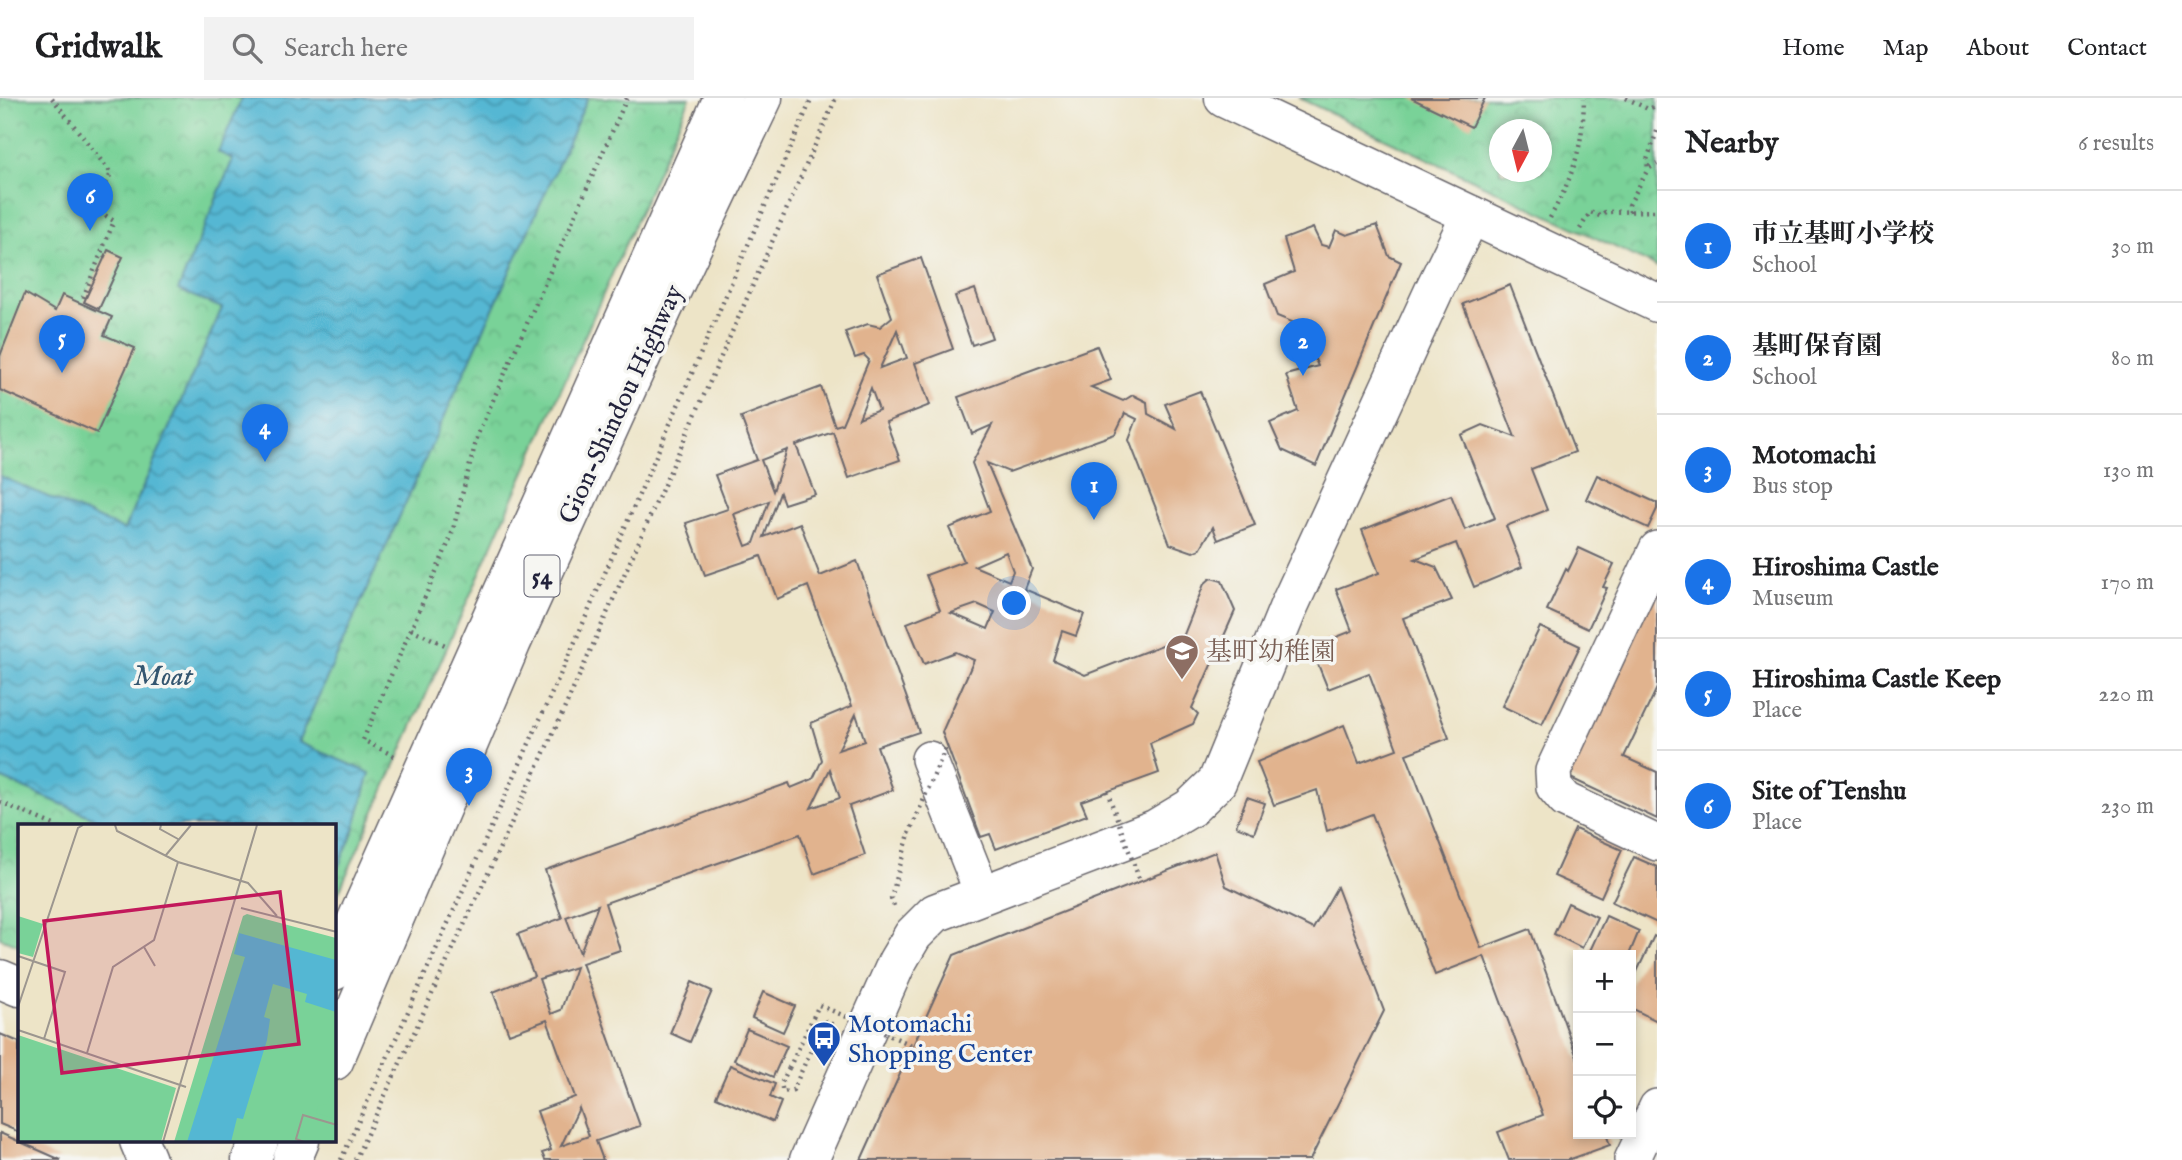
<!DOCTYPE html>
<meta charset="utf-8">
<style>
:root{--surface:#fff;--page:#f2f2f2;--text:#202124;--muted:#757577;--line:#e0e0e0;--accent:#1a73e8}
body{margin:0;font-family:"IM FELL English","Noto Serif JP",serif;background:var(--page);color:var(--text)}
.controls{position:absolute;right:21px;bottom:21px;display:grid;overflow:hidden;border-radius:0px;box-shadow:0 4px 10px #0003}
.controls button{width:63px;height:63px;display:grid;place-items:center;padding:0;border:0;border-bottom:2px solid var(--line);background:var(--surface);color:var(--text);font:35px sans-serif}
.compass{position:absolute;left:1489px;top:21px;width:63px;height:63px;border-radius:50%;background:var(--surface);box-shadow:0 4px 10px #0003;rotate:187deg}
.you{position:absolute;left:1015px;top:506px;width:24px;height:24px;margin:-18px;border:5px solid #fff;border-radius:50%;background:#1a73e8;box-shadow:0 0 0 10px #1a73e833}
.badge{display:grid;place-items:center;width:46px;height:46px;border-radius:50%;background:var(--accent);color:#fff;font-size:23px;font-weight:700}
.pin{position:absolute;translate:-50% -58px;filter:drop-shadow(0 2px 4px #0008)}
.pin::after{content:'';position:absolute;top:37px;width:24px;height:21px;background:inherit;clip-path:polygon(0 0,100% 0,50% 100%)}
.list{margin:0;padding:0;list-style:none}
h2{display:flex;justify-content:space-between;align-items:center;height:91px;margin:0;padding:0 28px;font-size:30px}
h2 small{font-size:23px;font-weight:400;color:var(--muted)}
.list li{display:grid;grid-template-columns:46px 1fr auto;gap:21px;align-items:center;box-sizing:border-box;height:112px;padding:0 28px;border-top:2px solid var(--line)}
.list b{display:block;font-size:26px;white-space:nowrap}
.list p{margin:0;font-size:23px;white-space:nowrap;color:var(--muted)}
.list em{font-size:23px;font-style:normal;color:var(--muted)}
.icon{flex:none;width:38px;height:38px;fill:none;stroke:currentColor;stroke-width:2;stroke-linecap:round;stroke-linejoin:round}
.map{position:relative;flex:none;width:1657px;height:1062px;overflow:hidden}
header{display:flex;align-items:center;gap:42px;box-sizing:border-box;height:98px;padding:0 35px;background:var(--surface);border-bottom:2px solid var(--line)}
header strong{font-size:33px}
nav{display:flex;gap:38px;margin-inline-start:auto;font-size:24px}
.search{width:490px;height:63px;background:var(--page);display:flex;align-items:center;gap:18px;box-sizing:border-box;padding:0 24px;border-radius:0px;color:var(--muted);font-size:26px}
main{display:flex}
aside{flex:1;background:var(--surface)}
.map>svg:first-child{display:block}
.park{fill:url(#park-crowns);stroke:#4e7a6a;stroke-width:2;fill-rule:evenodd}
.water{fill:url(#water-waves);stroke:#3b6c87;stroke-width:2}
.building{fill:#e1b38e;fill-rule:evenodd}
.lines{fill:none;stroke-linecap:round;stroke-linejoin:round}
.street-casing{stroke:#69666c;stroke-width:38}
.secondary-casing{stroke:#69666c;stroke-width:41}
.highway-casing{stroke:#69666c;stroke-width:41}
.path{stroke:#69666c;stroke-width:4.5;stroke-dasharray:2 5;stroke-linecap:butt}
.street{stroke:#fff;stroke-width:35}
.secondary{stroke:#fff;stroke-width:38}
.highway{stroke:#fff;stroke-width:38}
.path-bridge{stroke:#69666c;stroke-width:4.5;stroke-dasharray:2 5;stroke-linecap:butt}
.labels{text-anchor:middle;stroke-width:7;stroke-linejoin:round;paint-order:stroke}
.shield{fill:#f6f6f2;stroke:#626272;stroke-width:2}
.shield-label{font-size:24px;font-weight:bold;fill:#22223b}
.street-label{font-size:26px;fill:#22223b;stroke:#f6f6f2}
.education-label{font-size:26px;fill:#785e54;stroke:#f6f6f2;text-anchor:start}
.transit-label{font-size:26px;fill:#164399;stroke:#f6f6f2;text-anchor:start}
.water-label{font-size:28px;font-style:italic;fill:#345670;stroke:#f6f6f2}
.inset-road{fill:none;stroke:#9c968f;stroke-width:2}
.view{fill:#c2185b;fill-opacity:0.15;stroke:#c2185b;stroke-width:3.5}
.inset-edge{fill:none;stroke:#22223b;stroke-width:3.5}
</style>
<header>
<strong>Gridwalk</strong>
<div class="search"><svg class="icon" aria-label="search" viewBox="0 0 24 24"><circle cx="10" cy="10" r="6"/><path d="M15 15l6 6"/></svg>Search here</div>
<nav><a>Home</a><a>Map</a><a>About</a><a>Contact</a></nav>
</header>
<main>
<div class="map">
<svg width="1657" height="1062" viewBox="0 0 1657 1062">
<defs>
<pattern id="park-crowns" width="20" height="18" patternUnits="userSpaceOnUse" patternTransform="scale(1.75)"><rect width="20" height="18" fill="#79d298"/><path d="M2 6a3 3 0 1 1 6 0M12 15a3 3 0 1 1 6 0" fill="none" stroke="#68b484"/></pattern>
<pattern id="water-waves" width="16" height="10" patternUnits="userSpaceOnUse" patternTransform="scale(1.75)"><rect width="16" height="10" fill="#54b7d3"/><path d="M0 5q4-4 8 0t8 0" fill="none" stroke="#4594ac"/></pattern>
</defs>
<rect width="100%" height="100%" fill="#f6f6f2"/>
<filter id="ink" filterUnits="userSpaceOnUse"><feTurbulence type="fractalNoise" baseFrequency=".0143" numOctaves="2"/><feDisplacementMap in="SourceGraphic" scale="14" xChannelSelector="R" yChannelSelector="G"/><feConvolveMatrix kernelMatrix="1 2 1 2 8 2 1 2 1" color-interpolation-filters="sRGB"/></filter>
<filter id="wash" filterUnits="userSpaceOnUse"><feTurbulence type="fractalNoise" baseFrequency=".00686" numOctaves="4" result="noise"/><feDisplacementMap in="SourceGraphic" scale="28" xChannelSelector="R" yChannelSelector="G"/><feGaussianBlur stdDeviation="1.57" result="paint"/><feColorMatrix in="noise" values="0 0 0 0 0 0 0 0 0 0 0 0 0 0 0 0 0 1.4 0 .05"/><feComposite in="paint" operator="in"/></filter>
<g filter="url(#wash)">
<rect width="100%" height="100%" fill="#ede4c7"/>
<g class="park">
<path d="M0,0H690L334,805V728H19V847L0,840Z"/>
<path d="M1299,0H1657V169ZM1500,32H1542V74H1500Z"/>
</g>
<path class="water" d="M242,0H588L298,644L370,675L354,732L334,779V728H113L0,680V378L124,432L222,210L178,192L233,61L218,54Z"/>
<g id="blocks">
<g class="building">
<path d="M1411,0H1485L1471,29Z"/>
<path d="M1377,127L1389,158L1401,164L1316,368L1282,352L1270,325L1298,313L1286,277L1318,268L1304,236L1294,233L1297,226L1277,218L1265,186L1294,174L1284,141L1313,130L1321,147L1329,149L1336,132L1347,137Z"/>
<path d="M108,152L123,159L99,211L84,204Z"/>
<path d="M921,160L953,251L915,265L930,307L886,324L900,362L849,380L833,334L796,347L815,396L784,406L780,395L764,439L800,425L820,478L857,463L919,634L877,648L893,692L849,708L865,757L814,776L800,736L605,805L620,852L582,865L640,1028L596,1043L603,1062H545L542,1055L551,1052L537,1013L575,999L547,922L509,936L493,894L534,878L518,836L562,820L545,772L789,685L791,690L813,681L822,662L811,625L852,608L808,488L777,501L761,458L705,477L686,425L728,411L715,377L757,362L741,319L821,289L835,328L842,326L869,262L864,257L855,260L845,234L868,226L880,229L892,219L877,176ZM897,232L907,260L880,270ZM871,290L879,312L859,320ZM787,352L773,393L761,362ZM769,403L754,445L746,448L734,416ZM856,616L865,643L838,652ZM830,671L840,700L811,710ZM598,807L580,855L566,819ZM576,869L561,912L551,916L539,881ZM579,1010L589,1038L561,1048Z"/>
<path d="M1510,187L1575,354L1531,371L1547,412L1506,428L1522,469L1474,489L1456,445L1415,461L1436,469L1452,502L1403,520L1449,640L1406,656L1481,850L1530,831L1578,962V1036H1606L1610,1047L1568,1062H1509L1498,1034L1543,1017L1484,858L1435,877L1372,716L1327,733L1317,692L1274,707L1257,664L1344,627L1359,665L1397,651L1369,575L1328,591L1311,549L1352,533L1336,491L1379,475L1362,432L1451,397L1465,432L1495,420L1461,337L1483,327L1515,339L1463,206Z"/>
<path d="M975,191L992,240L972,247L955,198Z"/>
<path d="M25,195L55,213L62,197L112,219L104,237L135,250L97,335L0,292V258Z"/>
<path d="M1097,248L1111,282L1091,289L1123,303L1133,297L1147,304L1148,316L1176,331L1165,306L1200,293L1255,427L1218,442L1213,429L1200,451L1193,454L1170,446L1129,342L1137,321L1125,315L1115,336L1009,374L987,365L1032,471L1024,491L1084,516L1076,538L1062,533L1053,562L1085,577L1183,539L1204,486L1211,480L1222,483L1235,513L1192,610L1198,616L1193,626L1150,645L1159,675L1081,703L1087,717L996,751L990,736L981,739L942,634L974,562L955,554L924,566L907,525L940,512L926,477L964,463L949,430L990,413L972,365L992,327L972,336L958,299ZM1006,454L1013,473L1009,483L974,468ZM977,506L995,514L988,531L951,515Z"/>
<path d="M1597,377L1657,405V411L1648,430L1586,401Z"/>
<path d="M1579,450L1614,466L1603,489L1607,490L1588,531L1547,512L1566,471L1568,473Z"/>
<path d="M1657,477V590L1624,659L1657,674V721L1562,676Z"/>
<path d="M1540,529L1580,548L1542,627L1502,608Z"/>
<path d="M1247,699L1265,705L1254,735L1236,728Z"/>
<path d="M1575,731L1622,752L1601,799L1554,778Z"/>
<path d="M1215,754L1226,788L1313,831L1337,789L1384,913L1310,1062H861L954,857Z"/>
<path d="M1634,759L1657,769V825L1612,804Z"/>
<path d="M1568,805L1597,819L1582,850L1554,836Z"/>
<path d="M1606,818L1639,833L1629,857H1588Z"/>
<path d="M1654,838L1657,840V923L1631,910V886Z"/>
<path d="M692,884L712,893L690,944L670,935Z"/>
<path d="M763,894L795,908L783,934L752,920Z"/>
<path d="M747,931L787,948L773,979L734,962Z"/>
<path d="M0,936L19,944V1034L0,1026Z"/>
<path d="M730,967L775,986L770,999L781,1004L773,1024L716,999Z"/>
<path d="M0,1035L61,1062H0Z"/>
</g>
</g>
</g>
<g filter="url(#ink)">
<use href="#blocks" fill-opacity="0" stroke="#69666c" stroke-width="2"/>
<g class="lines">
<g class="street-casing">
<g id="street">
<path d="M1657,451L1553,673L1554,689L1565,702L1657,745"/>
<path d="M929,661L983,797"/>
<path d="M1632,1062L1657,1009"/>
</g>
</g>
<g class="secondary-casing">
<g id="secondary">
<path d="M1224,0L1657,205"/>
<path d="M0,881L19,889"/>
<path d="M139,1043L147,1062"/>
<path d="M809,1062L897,864L913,837L935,815L1155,731L1190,710L1217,684L1289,508L1436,188L1471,117"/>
</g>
</g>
<g class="highway-casing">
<g id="highway">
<path d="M334,873L723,0"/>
<path d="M334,963L511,546L663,211L763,0"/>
<path d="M251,1062L259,1043"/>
<path d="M292,1062L300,1043"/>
</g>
</g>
<g class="path">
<path d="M52,0L111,75L95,111L114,123L81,205"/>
<path d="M1626,0L1648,11L1653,9L1657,5"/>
<path d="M1657,33L1647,62L1648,71L1657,66"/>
<path d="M1630,114L1629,107L1648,71"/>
<path d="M1550,120C1574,76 1583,50 1584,0"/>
<path d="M1580,131L1590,114L1600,118L1605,114L1657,113"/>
<path d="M411,531L445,547"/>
<path d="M394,658L363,642L451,439L478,336L627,0"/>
<path d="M0,704L56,728"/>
<path d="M894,808L891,800L909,736"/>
<path d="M789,970L781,986L783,994L793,992L824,923L834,927"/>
<path d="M341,1062L574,546L812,0"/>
<path d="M355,1062L568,603L836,0"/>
</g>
<use href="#street" class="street"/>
<use href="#secondary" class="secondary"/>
<use href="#highway" class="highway"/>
<g class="path-bridge">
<path d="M1107,693L1140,783"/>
<path d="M909,736L946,649"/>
<path d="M789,970L819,907L914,948"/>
</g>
</g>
</g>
<defs>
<g id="school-pin" transform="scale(1.75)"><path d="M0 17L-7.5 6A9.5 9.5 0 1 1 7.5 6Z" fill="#8d6e63" stroke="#f6f6f2"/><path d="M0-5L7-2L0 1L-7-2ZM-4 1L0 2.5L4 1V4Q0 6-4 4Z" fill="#fff"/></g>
<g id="bus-pin" transform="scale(1.75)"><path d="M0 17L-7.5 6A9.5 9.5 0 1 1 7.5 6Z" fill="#1a4fb4" stroke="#f6f6f2"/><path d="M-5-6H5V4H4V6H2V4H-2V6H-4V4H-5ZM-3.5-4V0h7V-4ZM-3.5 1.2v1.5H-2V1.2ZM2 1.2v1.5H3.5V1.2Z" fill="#fff"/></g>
</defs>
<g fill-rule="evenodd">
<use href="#school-pin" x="1182" y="553"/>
<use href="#bus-pin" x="824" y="940"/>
</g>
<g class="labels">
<rect class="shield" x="524.5" y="457.5" width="35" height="41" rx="5"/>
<g class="shield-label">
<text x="542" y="486">54</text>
</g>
<g class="street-label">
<text transform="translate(620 306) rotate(-65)" y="9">Gion-Shindou Highway</text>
</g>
<g class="education-label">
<text x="1206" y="562">基町幼稚園</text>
</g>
<g class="transit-label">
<text x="848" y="934">Motomachi<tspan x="848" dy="30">Shopping Center</tspan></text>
</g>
<g class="water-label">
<text x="163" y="587">Moat</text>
</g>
</g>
<g transform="translate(18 726)">
<rect width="318" height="318" fill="#ede4c7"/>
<path d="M229,90L318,114V318H156L225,92ZM0,92L25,100L15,133L0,129ZM0,211L158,264L143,318H0Z" fill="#79d298"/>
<path d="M314,264L318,265V295L298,289L300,282L310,280Z" fill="#79d298"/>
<path d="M221,109L318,136V188L287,178L289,170L255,160L246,193L252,195L249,216L225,295L219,294L213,318H169L227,133L216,130Z" fill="#54b7d3"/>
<path class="inset-road" d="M97,1L99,7L160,38L230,59L259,92M143,1L142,5L160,15M148,31L173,1M223,84L319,108M126,123L137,142M0,132L47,148L26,215M0,183L60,4L65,1M0,206L168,263M69,229L95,143L136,116L160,38M145,318L239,1M286,318L278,315L285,291L319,301"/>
<path class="view" d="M262,68L281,220L44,249L26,97Z"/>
<rect width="318" height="318" class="inset-edge"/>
</g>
</svg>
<div class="controls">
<button>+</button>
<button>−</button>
<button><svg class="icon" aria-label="locate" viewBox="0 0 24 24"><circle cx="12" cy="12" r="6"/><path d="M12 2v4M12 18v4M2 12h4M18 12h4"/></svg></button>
</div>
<svg class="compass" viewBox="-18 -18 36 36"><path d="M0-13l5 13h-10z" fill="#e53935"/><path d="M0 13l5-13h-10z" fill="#757577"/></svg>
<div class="you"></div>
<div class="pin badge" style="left:1094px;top:422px">1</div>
<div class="pin badge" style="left:1303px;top:278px">2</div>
<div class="pin badge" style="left:469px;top:708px">3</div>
<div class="pin badge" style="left:265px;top:364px">4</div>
<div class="pin badge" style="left:62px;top:275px">5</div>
<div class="pin badge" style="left:90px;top:133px">6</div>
</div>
<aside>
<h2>Nearby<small>6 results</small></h2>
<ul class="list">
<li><span class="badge">1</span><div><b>市立基町小学校</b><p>School</p></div><em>30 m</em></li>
<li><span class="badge">2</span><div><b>基町保育園</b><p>School</p></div><em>80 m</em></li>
<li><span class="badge">3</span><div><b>Motomachi</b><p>Bus stop</p></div><em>130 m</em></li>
<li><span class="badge">4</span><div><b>Hiroshima Castle</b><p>Museum</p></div><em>170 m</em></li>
<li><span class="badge">5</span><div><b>Hiroshima Castle Keep</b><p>Place</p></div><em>220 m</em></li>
<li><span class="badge">6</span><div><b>Site of Tenshu</b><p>Place</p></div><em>230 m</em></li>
</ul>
</aside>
</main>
